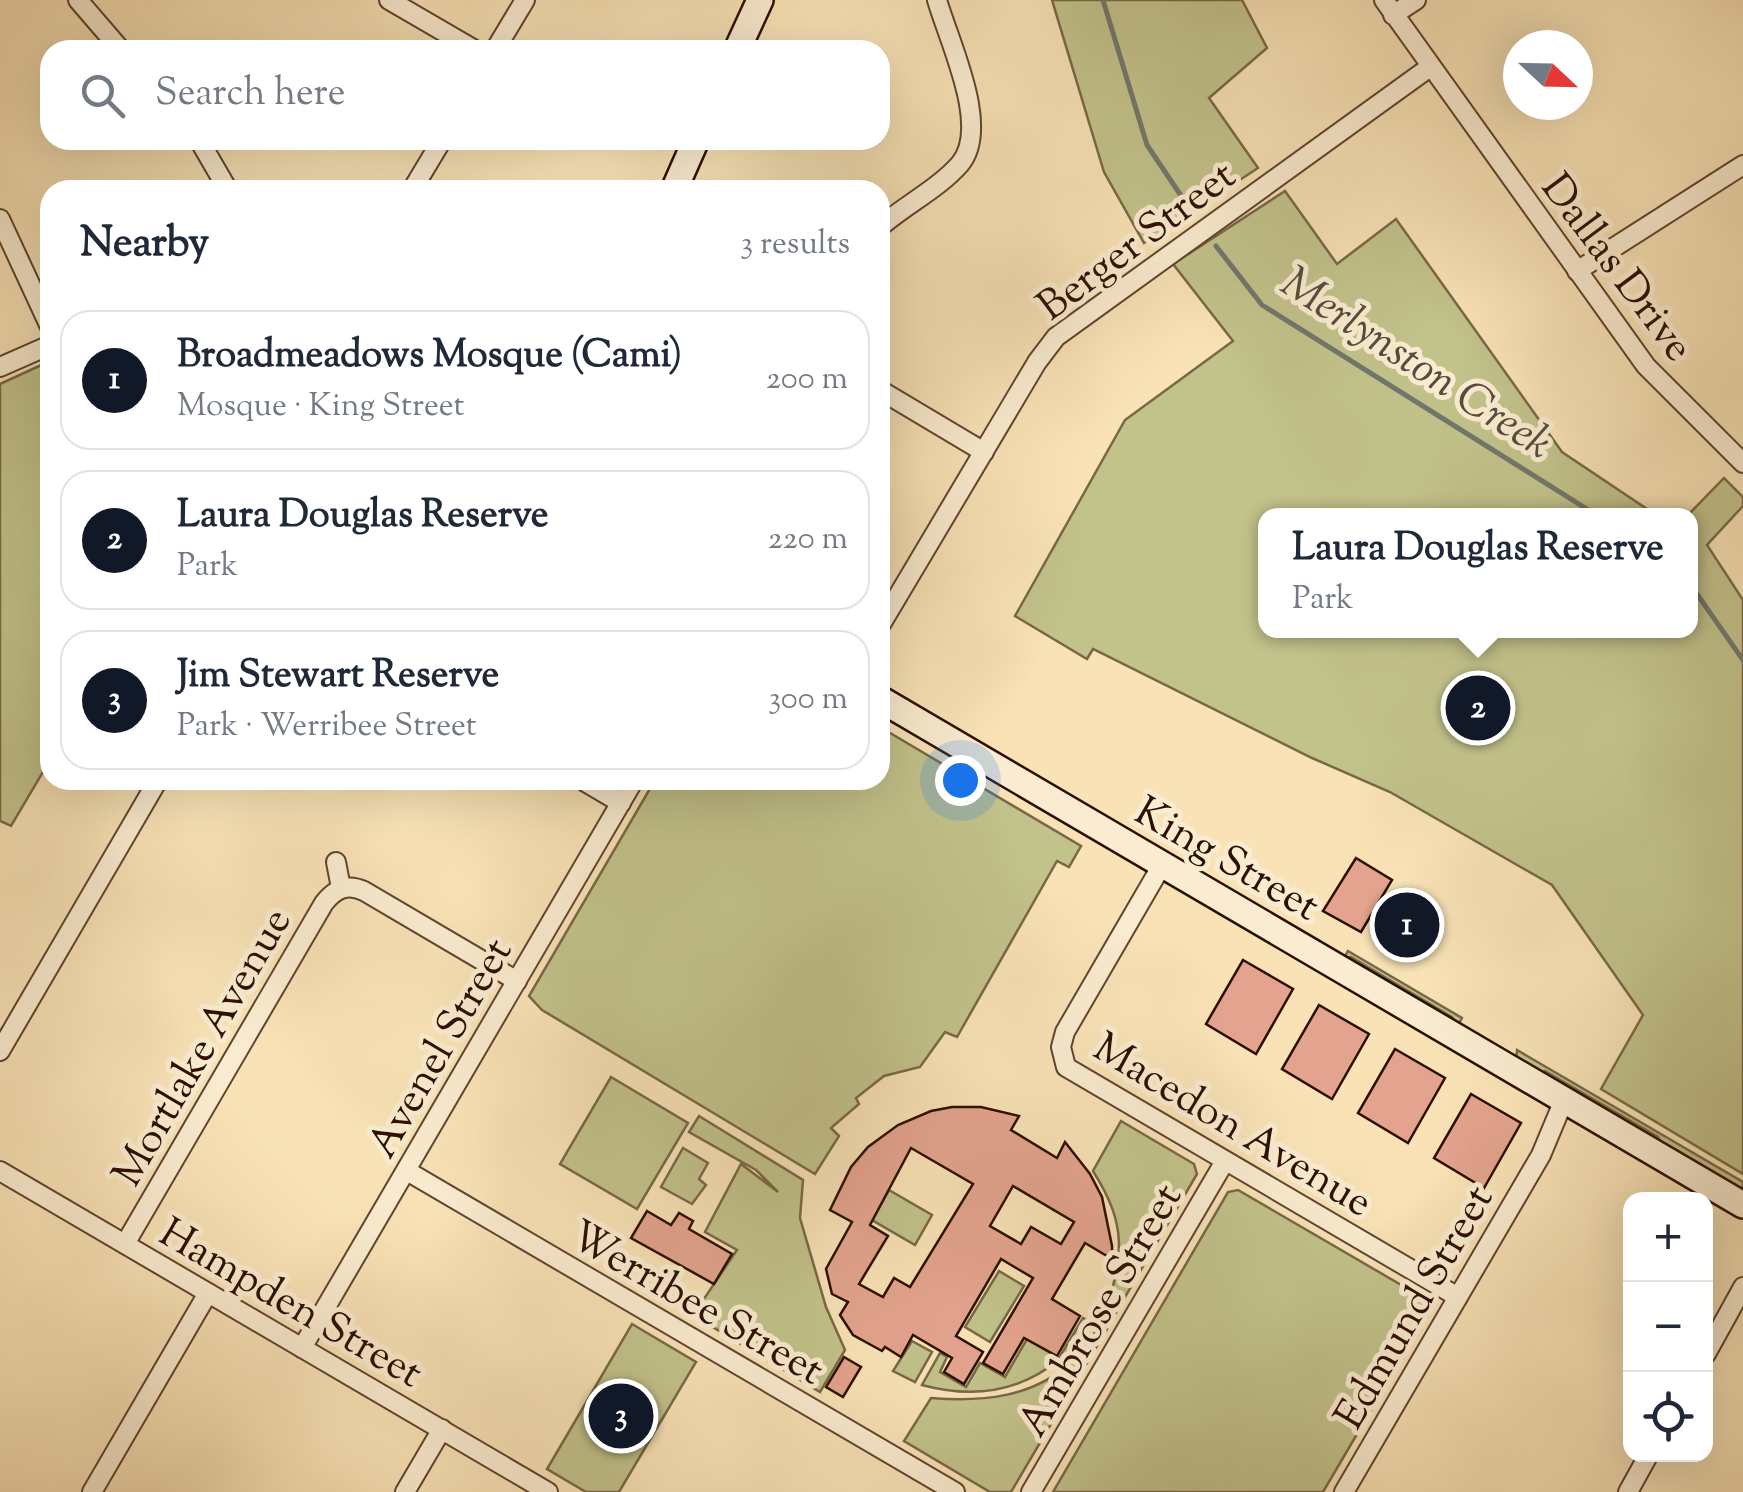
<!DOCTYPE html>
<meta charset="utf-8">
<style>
:root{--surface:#fff;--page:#f2f2f3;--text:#1f2937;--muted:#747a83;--line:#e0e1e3;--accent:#111827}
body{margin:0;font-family:"Sorts Mill Goudy",serif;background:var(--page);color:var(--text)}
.controls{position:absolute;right:30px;bottom:30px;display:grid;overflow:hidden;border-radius:20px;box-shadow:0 10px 40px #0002}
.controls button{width:90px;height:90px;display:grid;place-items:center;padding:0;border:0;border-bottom:2px solid var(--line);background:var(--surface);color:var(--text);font:50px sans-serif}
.compass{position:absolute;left:1503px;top:30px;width:90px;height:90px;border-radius:50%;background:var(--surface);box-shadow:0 10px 40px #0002;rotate:112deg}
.you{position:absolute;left:960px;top:780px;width:35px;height:35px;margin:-25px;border:8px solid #fff;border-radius:50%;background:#1a73e8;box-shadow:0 0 0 15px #1a73e833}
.badge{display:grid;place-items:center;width:65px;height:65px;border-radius:50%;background:var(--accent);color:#fff;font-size:32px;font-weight:700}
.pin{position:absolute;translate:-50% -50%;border:5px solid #fff;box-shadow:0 2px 10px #0006}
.popup{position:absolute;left:1258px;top:508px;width:440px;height:130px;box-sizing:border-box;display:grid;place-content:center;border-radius:20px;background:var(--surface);filter:drop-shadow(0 2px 8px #0005);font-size:32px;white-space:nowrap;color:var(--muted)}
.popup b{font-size:38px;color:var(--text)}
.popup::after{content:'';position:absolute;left:50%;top:100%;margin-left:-20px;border:20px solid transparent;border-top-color:var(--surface)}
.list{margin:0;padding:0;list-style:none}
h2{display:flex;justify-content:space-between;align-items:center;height:130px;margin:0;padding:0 40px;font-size:42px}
h2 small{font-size:32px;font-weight:400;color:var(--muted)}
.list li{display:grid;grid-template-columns:65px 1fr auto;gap:30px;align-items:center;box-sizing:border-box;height:140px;margin:0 20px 20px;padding:0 20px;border:2px solid var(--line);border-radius:30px}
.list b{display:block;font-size:38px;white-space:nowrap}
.list p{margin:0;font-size:32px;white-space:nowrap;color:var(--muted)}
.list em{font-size:32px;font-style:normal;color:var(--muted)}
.icon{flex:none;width:55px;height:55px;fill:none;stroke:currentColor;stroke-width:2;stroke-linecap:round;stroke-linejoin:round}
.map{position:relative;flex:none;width:1743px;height:1492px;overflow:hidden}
.search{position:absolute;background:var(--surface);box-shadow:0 10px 40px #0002;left:40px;top:40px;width:850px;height:110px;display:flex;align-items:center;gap:25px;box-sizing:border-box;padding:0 35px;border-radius:30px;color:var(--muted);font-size:38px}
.panel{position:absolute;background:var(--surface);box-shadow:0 10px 40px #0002;left:40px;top:180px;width:850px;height:610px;border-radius:30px}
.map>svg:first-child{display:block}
.green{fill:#c2c28b;stroke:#786846;stroke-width:2.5}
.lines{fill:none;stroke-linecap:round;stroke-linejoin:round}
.stream{stroke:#71776d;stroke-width:5}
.building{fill:#e3a38e;stroke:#2d0f00;stroke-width:2.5;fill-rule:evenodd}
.street-casing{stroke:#60442e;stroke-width:22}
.secondary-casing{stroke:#2d0f00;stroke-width:30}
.street{stroke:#faecd0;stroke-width:18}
.secondary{stroke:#faecd0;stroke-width:25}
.labels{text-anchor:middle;stroke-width:10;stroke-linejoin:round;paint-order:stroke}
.street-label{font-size:42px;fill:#2d0f00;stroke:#faecd0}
.water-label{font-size:45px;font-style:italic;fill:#554c3f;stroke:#faecd0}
</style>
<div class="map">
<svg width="1743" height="1492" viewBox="0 0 1743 1492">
<rect width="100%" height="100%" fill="#f8e2b6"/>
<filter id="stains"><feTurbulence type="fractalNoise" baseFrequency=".002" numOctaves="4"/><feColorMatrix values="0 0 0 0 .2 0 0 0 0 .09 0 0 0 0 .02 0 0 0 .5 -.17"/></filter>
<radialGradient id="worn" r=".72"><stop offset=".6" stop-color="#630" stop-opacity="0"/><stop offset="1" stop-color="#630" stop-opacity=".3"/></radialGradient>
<g class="green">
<path d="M1052,0H1242L1267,48L1209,98L1258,168L1144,243L1104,172Z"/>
<path d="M1285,191L1337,264L1396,219L1562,452L1656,515L1266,516V630H1690L1688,515L1724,478L1743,497V506L1707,545L1743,600V1174L1601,1089L1643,1015L1552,885L1390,792L1312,758L1093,649L1087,659L1015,616L1125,420L1233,341L1173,264Z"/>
<path d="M50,361V760L11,826L0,821V384Z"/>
<path d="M880,727L1081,846L1069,867L1057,861L957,1037L945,1032L920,1067L884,1076L856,1098L859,1104L831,1128L839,1136L815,1174L542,1010L529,996L655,780H880Z"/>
<path d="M1348,951L1462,1018L1458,1025H1454L1452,1017L1351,957L1344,958Z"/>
<path d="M1517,1050L1743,1182V1193L1662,1146L1658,1137L1545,1071L1537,1073L1516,1061Z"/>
<path d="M611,1077L688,1123L637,1209L560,1164Z"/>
<path d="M699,1116L803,1180L800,1218L826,1307L845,1350L820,1392L693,1315L737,1250L705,1232L741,1164L778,1192L756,1170L689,1132Z"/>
<path d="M1121,1121L1194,1164L1197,1174L1111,1321L1105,1316C1122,1255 1129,1228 1093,1171Z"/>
<path d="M683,1148L708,1163L699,1179L706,1185L692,1204L661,1187Z"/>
<path d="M889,1190L932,1215L915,1245L872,1220Z"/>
<path d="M1238,1190L1427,1300L1430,1310L1323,1492H1053L1228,1192Z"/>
<path d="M999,1271L1024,1286L990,1342L965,1327Z"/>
<path d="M1083,1318L1092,1323C1050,1383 992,1404 922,1385L940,1353L947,1357L940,1372L966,1387L980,1363L1005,1377L1027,1339L1059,1358Z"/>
<path d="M632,1324L696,1362L619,1492H586L547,1469Z"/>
<path d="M1102,1326L1107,1329L1011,1492H990L904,1441L931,1398C981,1402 1034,1398 1072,1361C1083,1350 1090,1335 1102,1326Z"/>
<path d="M912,1341L932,1352L915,1382L893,1371Z"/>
</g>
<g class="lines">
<g class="stream">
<path d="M1103,0L1147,145L1192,212"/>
<path d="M1216,246L1262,305L1598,516"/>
<path d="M1690,584L1743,660"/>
</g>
</g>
<g class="building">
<path d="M1356,858L1392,880L1361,932L1323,911Z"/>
<path d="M1243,960L1293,989L1256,1054L1206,1024Z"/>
<path d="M1319,1005L1369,1034L1332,1099L1282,1069Z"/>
<path d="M1395,1049L1445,1078L1408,1143L1358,1113Z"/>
<path d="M1471,1094L1521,1123L1484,1188L1434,1158Z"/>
<path d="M952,1107H981L1019,1116L1011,1130L1057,1158L1065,1142L1090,1174L1102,1197L1112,1246V1259L1085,1243L1052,1299L1080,1316L1057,1356L1024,1338L1003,1374L983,1363L1033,1278L1001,1259L956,1336L983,1352L964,1384L944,1372L952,1358L913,1335L901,1357L885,1347L882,1351L853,1335L840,1315L848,1302L832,1294L826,1269L852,1222L830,1210L851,1167L868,1147L898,1125L931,1111ZM911,1148L973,1184L910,1287L894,1278L883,1297L859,1284L888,1236L870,1225ZM1013,1186L1074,1222L1061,1244L1031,1227L1021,1244L990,1226Z"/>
<path d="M647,1211L671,1225L679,1213L693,1221L689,1229L732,1254L714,1284L631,1238Z"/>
<path d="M844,1357L861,1367L843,1397L826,1387Z"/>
</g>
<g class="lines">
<g class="street-casing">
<g id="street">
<path d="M78,0L121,50"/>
<path d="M389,0L475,50"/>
<path d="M1384,0L1646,366L1743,463"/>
<path d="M1393,15L1416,0"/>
<path d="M495,50L525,0"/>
<path d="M199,140L228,190"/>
<path d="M412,190L442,140"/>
<path d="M0,219L50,327"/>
<path d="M880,227C905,205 938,189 960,164C991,127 949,42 937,0"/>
<path d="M1577,271L1743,165"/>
<path d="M0,367L50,345"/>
<path d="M880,390L984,452"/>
<path d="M880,626L1037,362L1056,337L1430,67"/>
<path d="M582,780L621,803"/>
<path d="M336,862L341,888"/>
<path d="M1162,865L1065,1032L1061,1047L1066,1067L1458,1297"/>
<path d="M0,1051L158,780"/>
<path d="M0,1171L548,1492"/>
<path d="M407,1171L955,1492"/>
<path d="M125,1244L324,903C335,889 347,883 364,891L517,981"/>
<path d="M302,1348L634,780"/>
<path d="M1706,1354L1743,1287"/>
<path d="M92,1492L208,1293"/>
<path d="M405,1492L442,1429"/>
<path d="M1031,1492L1225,1161"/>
<path d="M1344,1492L1541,1155L1564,1100"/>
<path d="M1628,1492L1649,1454"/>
</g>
</g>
<g class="secondary-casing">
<g id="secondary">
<path d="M737,50L760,0"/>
<path d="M674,190L696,140"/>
<path d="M880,699L1743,1205"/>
</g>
</g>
<use href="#street" class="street"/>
<use href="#secondary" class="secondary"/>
</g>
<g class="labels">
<g class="street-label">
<text transform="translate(1135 239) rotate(-37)" y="15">Berger Street</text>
<text transform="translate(1619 266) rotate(53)" y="15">Dallas Drive</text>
<text transform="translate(1228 857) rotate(30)" y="15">King Street</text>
<text transform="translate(200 1046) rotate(-60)" y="15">Mortlake Avenue</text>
<text transform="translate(438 1047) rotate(-60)" y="15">Avenel Street</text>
<text transform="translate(1234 1123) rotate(31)" y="15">Macedon Avenue</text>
<text transform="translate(292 1301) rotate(30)" y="15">Hampden Street</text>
<text transform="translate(698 1301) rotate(30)" y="15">Werribee Street</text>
<text transform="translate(1412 1306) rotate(-60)" y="15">Edmund Street</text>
<text transform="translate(1098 1309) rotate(-60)" y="15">Ambrose Street</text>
</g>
<g class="water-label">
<text transform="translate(1418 361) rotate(33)" y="16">Merlynston Creek</text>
</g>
</g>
<rect width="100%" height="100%" filter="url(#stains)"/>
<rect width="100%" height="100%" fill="url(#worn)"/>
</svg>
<div class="controls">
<button>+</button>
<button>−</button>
<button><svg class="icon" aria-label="locate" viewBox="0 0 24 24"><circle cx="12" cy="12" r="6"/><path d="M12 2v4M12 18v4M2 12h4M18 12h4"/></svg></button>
</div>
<svg class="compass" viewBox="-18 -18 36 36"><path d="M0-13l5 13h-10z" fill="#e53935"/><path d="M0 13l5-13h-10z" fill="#747a83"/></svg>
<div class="you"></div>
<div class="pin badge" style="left:1407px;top:925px">1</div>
<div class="pin badge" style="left:1478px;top:708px">2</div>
<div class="popup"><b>Laura Douglas Reserve</b>Park</div>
<div class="pin badge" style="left:621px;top:1416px">3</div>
<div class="search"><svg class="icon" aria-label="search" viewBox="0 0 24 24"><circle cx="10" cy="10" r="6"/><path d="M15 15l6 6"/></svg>Search here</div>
<section class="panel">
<h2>Nearby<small>3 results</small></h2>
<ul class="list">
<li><span class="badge">1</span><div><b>Broadmeadows Mosque (Cami)</b><p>Mosque · King Street</p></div><em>200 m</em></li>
<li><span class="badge">2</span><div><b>Laura Douglas Reserve</b><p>Park</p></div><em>220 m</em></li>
<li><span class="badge">3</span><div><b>Jim Stewart Reserve</b><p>Park · Werribee Street</p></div><em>300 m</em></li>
</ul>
</section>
</div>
